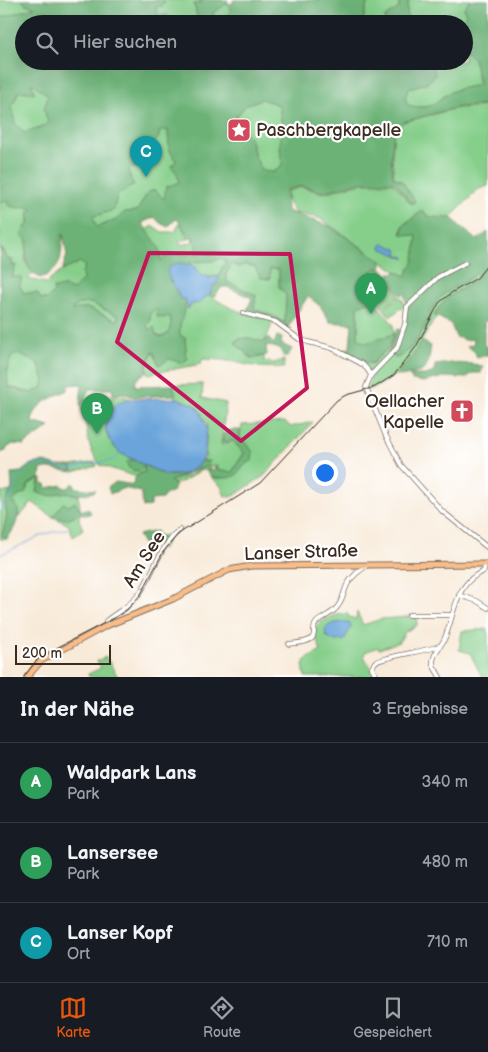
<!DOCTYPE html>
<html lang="de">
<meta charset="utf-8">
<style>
:root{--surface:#171b24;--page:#20242c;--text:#f1f3f6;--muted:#9ea1a6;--line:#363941;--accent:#ea580c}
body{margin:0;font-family:"Balsamiq Sans",sans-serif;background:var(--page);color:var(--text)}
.scale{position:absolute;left:15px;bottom:12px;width:96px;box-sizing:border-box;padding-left:5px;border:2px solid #3b2a1e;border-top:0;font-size:14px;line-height:18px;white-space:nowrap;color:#3b2a1e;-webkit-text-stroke:4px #fff;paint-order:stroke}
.you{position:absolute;left:324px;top:472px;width:18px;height:18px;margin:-12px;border:4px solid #fff;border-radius:50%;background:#1a73e8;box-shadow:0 0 0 8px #1a73e833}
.badge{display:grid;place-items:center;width:32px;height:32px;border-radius:50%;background:var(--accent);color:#fff;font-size:16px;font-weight:700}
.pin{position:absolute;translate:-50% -41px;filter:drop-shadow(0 1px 2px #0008)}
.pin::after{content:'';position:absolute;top:26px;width:18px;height:15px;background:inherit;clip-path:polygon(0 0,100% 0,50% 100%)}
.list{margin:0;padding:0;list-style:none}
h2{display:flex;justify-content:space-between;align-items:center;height:65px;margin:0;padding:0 20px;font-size:21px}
h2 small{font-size:16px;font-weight:400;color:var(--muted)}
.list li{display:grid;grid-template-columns:32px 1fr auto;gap:15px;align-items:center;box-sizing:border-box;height:80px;padding:0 20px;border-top:1px solid var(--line)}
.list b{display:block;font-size:19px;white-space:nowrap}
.list p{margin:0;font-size:16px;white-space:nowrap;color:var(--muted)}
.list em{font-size:16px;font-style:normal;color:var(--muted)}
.icon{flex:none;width:28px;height:28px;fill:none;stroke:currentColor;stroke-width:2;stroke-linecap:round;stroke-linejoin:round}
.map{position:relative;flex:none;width:488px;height:677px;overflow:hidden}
.search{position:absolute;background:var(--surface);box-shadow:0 5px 20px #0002;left:15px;right:15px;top:15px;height:55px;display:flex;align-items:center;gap:12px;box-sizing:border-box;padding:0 18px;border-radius:28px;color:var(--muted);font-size:19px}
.sheet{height:305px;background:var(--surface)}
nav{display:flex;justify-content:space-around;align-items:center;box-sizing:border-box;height:70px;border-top:1px solid var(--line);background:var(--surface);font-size:14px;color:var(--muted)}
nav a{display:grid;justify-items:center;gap:2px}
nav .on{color:var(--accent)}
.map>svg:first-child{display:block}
.green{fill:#86cf8b;stroke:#607c54}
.forest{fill:#6cb277;stroke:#546e4a;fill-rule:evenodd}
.water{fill:#6aa4da;stroke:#52677c}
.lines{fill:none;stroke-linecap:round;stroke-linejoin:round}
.stream{stroke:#6aa4da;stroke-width:1}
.minor-casing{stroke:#7d6d5f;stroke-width:5.5}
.major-casing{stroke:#7d6d5f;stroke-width:7}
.minor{stroke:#fff;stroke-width:4}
.major{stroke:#f8bd88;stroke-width:5}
.tram{stroke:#3b2a1e;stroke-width:1}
.marked{fill:none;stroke:#c2185b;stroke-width:4;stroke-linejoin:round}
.labels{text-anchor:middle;stroke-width:4.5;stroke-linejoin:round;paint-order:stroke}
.poi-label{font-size:18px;fill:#3b2a1e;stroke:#fff;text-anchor:start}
.street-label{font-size:18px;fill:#3b2a1e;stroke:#fff}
</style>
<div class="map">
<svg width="488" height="677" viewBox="0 0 488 677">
<rect width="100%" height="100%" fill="#fff"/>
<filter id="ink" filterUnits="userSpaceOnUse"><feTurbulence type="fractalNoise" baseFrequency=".02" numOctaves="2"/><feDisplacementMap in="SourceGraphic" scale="10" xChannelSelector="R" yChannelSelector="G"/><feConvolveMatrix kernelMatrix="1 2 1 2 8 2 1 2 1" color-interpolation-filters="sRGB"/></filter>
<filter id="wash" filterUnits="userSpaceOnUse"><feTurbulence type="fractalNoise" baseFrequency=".0096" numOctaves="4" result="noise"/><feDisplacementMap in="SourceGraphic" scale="20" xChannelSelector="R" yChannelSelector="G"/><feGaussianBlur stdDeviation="1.12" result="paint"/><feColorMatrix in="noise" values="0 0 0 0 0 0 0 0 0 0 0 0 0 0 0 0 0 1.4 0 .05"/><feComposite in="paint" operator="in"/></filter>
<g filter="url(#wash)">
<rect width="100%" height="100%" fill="#f8ead8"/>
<g class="green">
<path d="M0,0H22L25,4L36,7L0,18Z"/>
<path d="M165,0H201V3L194,4L197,16L195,24H179L175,20L156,14L155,7L165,2Z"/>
<path d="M368,0H399V8L385,17V24H362Z"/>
<path d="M409,0H470L464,8L466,15L458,24H408L407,8Z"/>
<path d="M226,3L230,8L228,24H216L214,21L213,13Z"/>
<path d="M464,52H467L474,59L479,85C472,87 466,87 459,89C435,95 438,113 407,105L405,97L409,88L427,83L434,69L423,61H464Z"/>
<path d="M31,82L49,95L44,109L48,123L40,128L24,133L15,123L12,106L19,91Z"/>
<path d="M261,99L279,105L282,125L280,146L282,165L274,172L262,171L255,157L251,140L235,118L246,105Z"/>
<path d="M488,106V186L479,189L449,219L430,217L422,211L403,225L401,234L417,236L414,261L405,277L319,218L295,213L288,202L287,191L302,187L323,193L362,183H393L411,204L415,202L402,181L394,177L392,156L394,131L403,122L458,108Z"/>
<path d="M168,130L169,149L176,161L171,167L178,173L179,182L164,200L148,192L137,211L125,212L116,220L97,227L92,217L114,210L117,195L130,177L129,169L146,164L140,156L158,139L160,131Z"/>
<path d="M8,201L9,202L8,205C15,208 20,209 27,206L33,209L29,216L25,260L27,265L33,273L28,279L46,283L62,271L80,262L85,266L82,273L83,280L73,290L66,287L53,288L54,292L47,299H41L37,293H24L12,278L15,265L13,266L2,249L0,250V202Z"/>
<path d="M180,222L188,239L179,241L182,245L192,242L193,237L199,254L196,255L195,258L182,257L161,262L147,230L153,226L162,232H175Z"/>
<path d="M221,258L225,261V265L219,276C213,278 208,276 202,278L190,265V262L213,261Z"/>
<path d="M232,264L240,267L245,264L255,267L261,278L270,279L269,269L279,268V287L286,295L285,323L275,317L254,309L256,295L227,282L226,274Z"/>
<path d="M377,268L399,295L383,308L361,281Z"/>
<path d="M475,274L479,277C459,292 449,291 434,315L436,317C417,348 404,377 368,390L367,386L373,375L358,361L372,364L390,346L387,353L397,358C414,351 423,330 431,316L429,313C443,288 456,290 475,274Z"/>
<path d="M210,295C228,310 251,315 273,321C270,329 268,336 264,342L249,338L238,339L235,343L252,359L264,356V361L274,363L284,360V368L259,367L223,360L202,359L201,364L148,374L147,365L153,351L159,365L169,359L184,363L188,358L185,354L186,349L185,338L180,335C179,325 180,315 186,307L188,309L192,304L201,303L205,297Z"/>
<path d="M400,296L405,305L390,317L384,309Z"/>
<path d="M373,300L393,324L394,334L366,343L358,339V306Z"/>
<path d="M91,303L118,316V321L87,308L70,311L79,304Z"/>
<path d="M155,309C160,311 167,313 170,317C174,323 169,336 162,337C156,338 150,329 146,325L150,322V313Z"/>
<path d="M18,354L38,363L44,380L42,388L31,393L8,386L7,369L12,356Z"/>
<path d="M203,384L202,398L226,403L221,445L233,441L244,453L232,472L219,471L217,466H208L209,461L205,462L207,424L194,404L176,398L173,385Z"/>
<path d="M119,395L132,399C111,401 98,425 111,443C116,451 124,455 133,460L127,462L128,467L135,471L143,469L144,466L145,472L139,473L137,477L100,465L92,452L88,439L86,424L81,409V405L85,400L91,398L115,397Z"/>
<path d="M284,422L288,424L290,427L313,422L264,476L235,495L231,497L225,496L221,486L212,478C220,478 231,479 237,474C243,469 243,464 252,460L253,452L240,437L242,425Z"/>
<path d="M95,462L97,466L73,472L72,466Z"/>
<path d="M204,467L210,468V470C206,470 201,470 198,472C189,477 182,485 170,483V481L190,475Z"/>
<path d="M39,479L37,492C45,498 52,494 61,493C66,492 73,494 78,495L81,512L67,519L80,513L79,520L83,529L73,537L69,525L53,517L32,502L18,519V507L12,502C19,495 25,493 29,484Z"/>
<path d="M1,491L3,493L9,491L10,495L5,503L7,516L2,535L7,539H0Z"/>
<path d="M357,612L363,625L381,619L417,616V625L405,632L399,642L379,649L378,647L365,652L364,656L376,677H305L303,665L305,660L321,651L316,638L315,628C322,618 336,615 347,613L349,617L356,619Z"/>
<path d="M488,629V677H482L470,653L459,650L462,631Z"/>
<path d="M106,657L118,677H89L88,674L101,668L97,661Z"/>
</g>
<g class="forest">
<path d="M22,0H165L162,6L155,7V9L158,10L156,14L168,15L171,20H175L179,24H24V61H423L434,69L435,76L427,83L409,88L405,97L408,105C437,113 435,96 459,89C466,87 472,87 479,84L474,59L467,52H464V24H458L466,15L464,8L470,0H488V105L458,107L403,122L394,131L391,157L393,177L402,181L415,201L411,203L394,182H361L323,192L302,186L286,190L287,211L329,226L383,262L381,267L390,278L389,273H395L396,271L406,276L414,261L417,236L402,234L403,226L422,211L430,217L452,218L461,227L477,240L488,232V321H484V345L488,348V355L477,358L475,352L467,346L473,345L474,339L465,340L456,337L451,324L434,315C449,291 459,293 479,277L475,274C456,290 443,288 429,313L431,315C423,330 413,351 397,358L389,352L397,329L404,331L407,305L404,294L401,295L377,267L363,278L357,281L373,300L358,306V339L366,343L394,334L390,346L372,363L358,361L341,351L350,348L352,324L330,322L321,307L308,296L287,329L274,320L246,313L252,298L227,287H222L213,298L210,295L213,285L218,280L222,267L225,265V261L221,258L213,261L191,262L190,265L178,263L169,280L174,285L180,299H185C188,310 178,320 180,335L185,338L186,349L185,354L188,358L184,363L169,359L159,365L153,351L147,365V371L136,380L135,386L173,385L176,395L134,397L122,393L113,395L112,389H89L85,398L80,405L82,384L68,385V390C50,399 36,402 32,422L50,427L24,445L13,444L7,448L6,451L0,453V250L2,249V252H5L6,258L9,260L12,259L13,266L16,265L12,277H22L20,286L24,293H37L41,299H47L54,292L53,288L66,287L73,290L83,280L82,273L85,266L80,262L62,271L67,255L63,234C60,255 65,269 40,278C22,266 27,259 27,240L21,235L26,226L30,223L28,213L32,212L33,209H29L27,206C20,209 15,208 8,205L9,202L8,201L0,202V18L35,7L25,4ZM31,83L48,95L44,109L48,123L40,128L25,133L15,123L12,106L19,91L35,93ZM261,99L279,105L282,125L280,146L282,165L274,172L262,171L255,157L251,140L235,118L246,105ZM168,130L169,149L176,161L171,167L177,173L179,182L166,187L164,199L155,190L148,192L137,211L125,212L116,220L97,227L92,217L114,210L117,195L134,185L130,177L129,169L146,164L140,156L158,139L160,131ZM154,217L160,223L168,227L176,219L180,222L188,239L193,237L199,254H168L161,261L159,247L142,223ZM232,264L240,267L245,264L255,267L261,278L270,279V269H279V287L286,295L285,323L254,309L256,295L227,282L226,274ZM91,303L118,316V321L87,308L71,310L79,304ZM156,309L157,310V317L164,318L169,316C173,324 170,335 161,337L156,335L154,327L150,330L147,325L150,322V313ZM18,354L38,363L44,380L42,388L31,393L8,387L7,369L12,356Z"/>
<path d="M201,0H228L227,3L233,4V0H368L362,24H228L230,8L226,4L213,13L214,21L216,24H195L197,16L194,4L201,3Z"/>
<path d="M399,0H409L407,8L408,24H385V17L399,8Z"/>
<path d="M277,336L282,338L281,344L292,349L287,357H284L280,349L266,345L267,355L252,358L235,343L238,339L249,338L264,342L268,338L274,344Z"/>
<path d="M422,341L431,346L429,359L425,369L420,372L401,376L396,375L412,358Z"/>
<path d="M451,363L473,364L483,366L481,373H473L466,378L444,377L423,382L412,380L409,375H426L434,372L435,365Z"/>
<path d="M230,430H240V437L253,452L252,461C243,464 243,469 237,474C230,479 220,478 212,478L206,471L214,470V466L217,467L219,471L232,472L244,453L233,441L222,443L224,433Z"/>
<path d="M203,458L204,462L209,461L208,467C201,467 179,478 170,481L176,485L173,491L166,494L162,499L151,500V506L143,507L141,492L124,488L110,494L108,487L116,482L133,485C134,477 138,474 145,472L144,466L143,469L134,471L128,467L127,462L133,460C161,472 179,489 203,458Z"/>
<path d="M45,462L57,466H71L72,472L49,468L41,469L40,478L29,484L25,493L18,496L12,502L18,507C18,522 16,526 7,539L2,536L7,516L5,503L12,488L11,473L21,472L31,464Z"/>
<path d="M40,478L42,479V484H46L47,488L62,485L64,488H68L73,483L77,488L96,490L94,492L78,495L62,492L51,496L37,492Z"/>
<path d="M75,502L81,511L88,508L91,513L86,515L80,513L67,519L53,517L63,503L69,506Z"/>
<path d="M156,531L159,536L166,535L168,539L162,549L156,543L143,544L138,535Z"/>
</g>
<g class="water">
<path d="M383,243L397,249L398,255L405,257V259L381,248Z"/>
<path d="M178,263C198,266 191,263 202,277L207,275L208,278L219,276L216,285H213L210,295L205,297L201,303L192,304L188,309L185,299H180C177,288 169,282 167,271L170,266Z"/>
<path d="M179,398L182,401L194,404L201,413L207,429L204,457L197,466L187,473L176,475H165L120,453L110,442L106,430L107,416L113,407L118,403L131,399Z"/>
<path d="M345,622L350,624L351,628L344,640L335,641L326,636L325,630C329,622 337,623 345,622Z"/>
</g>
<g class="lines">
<g class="stream">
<path d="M97,463L113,460L120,453"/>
<path d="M0,512L3,505L11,495L18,478L30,465L43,464L69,469L97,463"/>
<path d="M0,555L45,534L70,528"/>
</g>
</g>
</g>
<g filter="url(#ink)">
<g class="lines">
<g class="minor-casing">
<g id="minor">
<path d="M465,263L438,277L407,307L405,324L397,348L371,375L366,387L385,434L401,465L442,511L488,548"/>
<path d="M243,313L276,322L299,339L308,342L332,348L362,364L367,369L371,375"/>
<path d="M459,595L477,601L488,608"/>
<path d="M409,615H451"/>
<path d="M106,626V621C118,611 131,606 140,593C154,572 159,547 180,530"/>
<path d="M289,644C295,643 306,643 311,639C317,635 311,627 317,622C324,616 333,614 338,606C343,600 344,591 347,585C352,576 359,571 366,566"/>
<path d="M377,677L372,668L375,662C396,654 418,653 439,646"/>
<path d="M440,677L433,665C432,655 439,649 444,640C455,615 454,583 484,571L485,564"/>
</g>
</g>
<g class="major-casing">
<path id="major" d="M27,677L41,661L106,626L173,599L229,570L251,566L488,564"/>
</g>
<use href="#minor" class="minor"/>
<use href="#major" class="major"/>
<path class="tram" d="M24,677L34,663L41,656L114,618L127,610L141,594L163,552L178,534L260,483L337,400L346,395L375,387L394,375L416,347L439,303L451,293L477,278L488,264"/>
</g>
</g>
<path class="marked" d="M149,253L290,254L307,388L241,441L117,342Z"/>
<defs>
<g id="sight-square" transform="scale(1.25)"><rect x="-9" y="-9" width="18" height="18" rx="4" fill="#d1495b" stroke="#fff"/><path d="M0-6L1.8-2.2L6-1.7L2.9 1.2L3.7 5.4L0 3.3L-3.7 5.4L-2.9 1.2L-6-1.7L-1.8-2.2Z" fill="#fff"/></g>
<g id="church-square" transform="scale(1.25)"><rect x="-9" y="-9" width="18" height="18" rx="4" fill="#d1495b" stroke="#fff"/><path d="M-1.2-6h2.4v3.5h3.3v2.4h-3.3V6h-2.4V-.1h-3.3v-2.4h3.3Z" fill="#fff"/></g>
</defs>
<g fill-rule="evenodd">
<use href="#sight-square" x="239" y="130"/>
<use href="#church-square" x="462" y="411"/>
</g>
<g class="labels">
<g class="poi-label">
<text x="256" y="136">Paschbergkapelle</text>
<text x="444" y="407" text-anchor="end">Oellacher<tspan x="444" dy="21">Kapelle</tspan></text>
</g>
<g class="street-label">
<text transform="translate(301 552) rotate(-2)" y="6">Lanser Straße</text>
<text transform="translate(144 559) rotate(-58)" y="6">Am See</text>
</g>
</g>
</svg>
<div class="scale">200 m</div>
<div class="you"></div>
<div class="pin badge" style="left:371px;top:314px;background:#2e9e5b">A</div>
<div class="pin badge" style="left:97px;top:434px;background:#2e9e5b">B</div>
<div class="pin badge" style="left:146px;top:177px;background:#0f9aa8">C</div>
<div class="search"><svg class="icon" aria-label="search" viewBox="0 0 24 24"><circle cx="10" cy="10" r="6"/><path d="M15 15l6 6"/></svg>Hier suchen</div>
</div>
<section class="sheet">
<h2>In der Nähe<small>3 Ergebnisse</small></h2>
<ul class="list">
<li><span class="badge" style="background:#2e9e5b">A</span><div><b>Waldpark Lans</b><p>Park</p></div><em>340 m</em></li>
<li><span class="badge" style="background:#2e9e5b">B</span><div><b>Lansersee</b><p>Park</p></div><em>480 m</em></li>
<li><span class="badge" style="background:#0f9aa8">C</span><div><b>Lanser Kopf</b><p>Ort</p></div><em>710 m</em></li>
</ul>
</section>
<nav>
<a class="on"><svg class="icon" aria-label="map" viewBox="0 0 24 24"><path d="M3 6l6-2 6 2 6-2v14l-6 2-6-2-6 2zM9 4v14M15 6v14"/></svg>Karte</a>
<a><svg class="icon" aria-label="directions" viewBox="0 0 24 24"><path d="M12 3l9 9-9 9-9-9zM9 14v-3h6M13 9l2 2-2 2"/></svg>Route</a>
<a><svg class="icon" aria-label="saved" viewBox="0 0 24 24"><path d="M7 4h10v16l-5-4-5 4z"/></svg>Gespeichert</a>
</nav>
